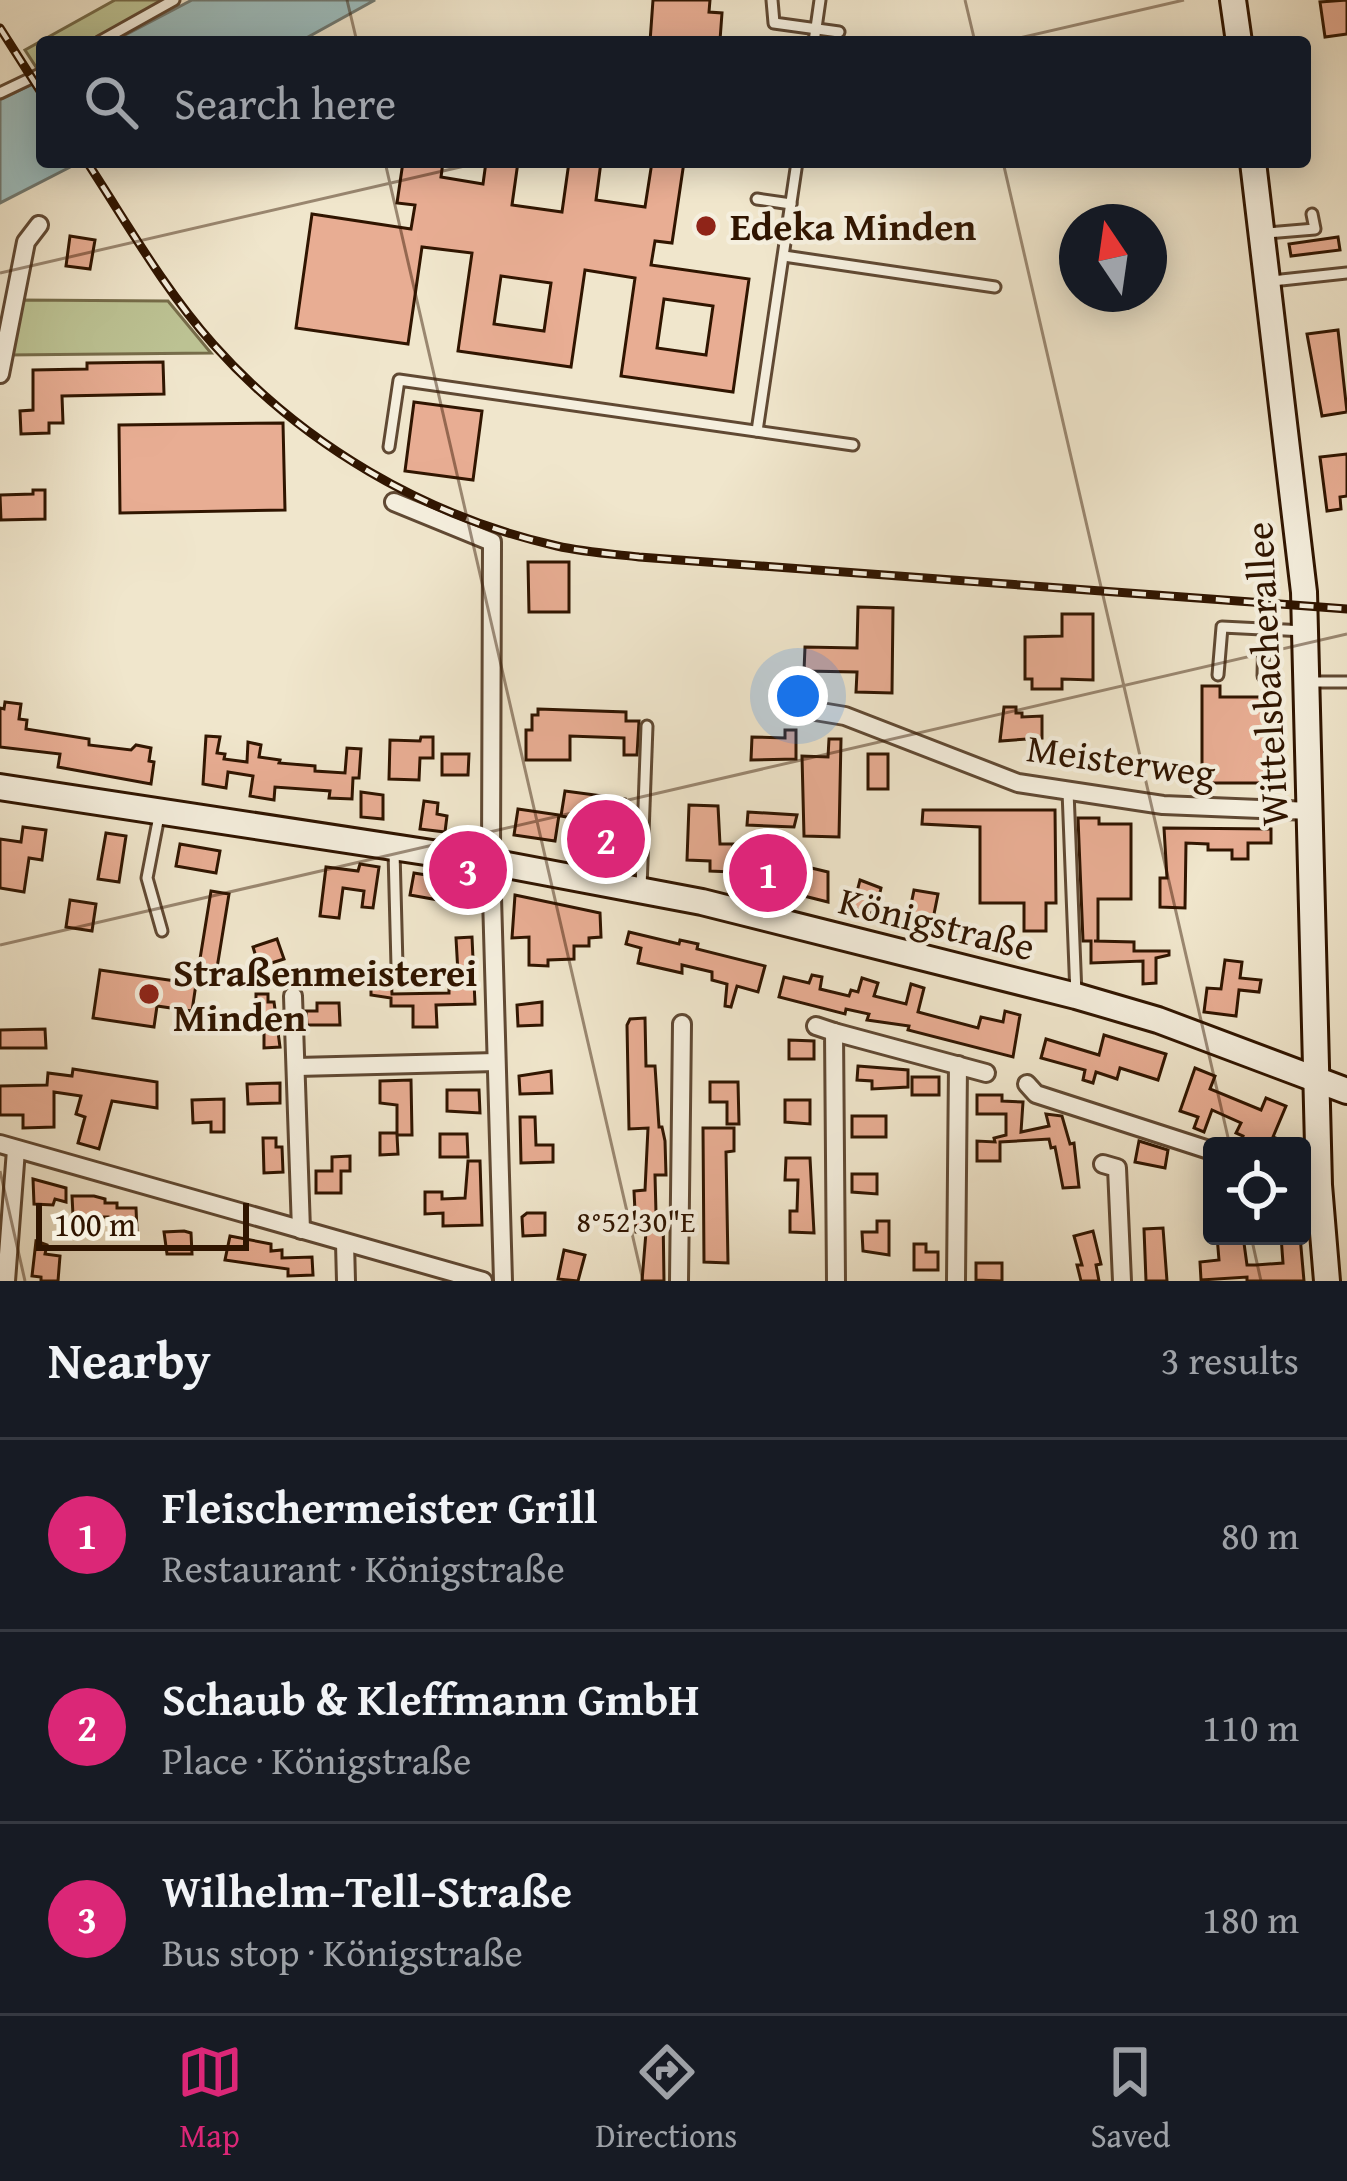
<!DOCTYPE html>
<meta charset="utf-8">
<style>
:root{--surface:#171b24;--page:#242831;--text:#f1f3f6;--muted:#9ea1a6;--line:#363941;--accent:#db2777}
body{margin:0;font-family:"Gentium Book Plus",serif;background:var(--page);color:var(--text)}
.controls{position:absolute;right:36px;bottom:36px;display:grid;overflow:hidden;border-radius:12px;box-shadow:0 6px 30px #0003}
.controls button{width:108px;height:108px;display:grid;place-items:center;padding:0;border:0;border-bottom:3px solid var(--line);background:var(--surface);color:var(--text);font:60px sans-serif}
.compass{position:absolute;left:1059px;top:204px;width:108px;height:108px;border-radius:50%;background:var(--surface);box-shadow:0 6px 30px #0003;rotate:347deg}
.scale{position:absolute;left:36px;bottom:30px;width:213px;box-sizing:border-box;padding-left:12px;border:6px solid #301500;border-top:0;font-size:33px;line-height:42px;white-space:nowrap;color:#301500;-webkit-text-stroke:9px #f5efde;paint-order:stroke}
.you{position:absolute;left:798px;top:696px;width:42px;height:42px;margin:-30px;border:9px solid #fff;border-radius:50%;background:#1a73e8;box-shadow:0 0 0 18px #1a73e833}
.badge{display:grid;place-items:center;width:78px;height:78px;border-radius:50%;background:var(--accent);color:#fff;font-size:39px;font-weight:700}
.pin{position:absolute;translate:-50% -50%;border:6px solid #fff;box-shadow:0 3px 12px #0006}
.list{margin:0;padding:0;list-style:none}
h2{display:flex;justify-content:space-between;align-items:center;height:156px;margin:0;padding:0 48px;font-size:51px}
h2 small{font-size:39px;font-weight:400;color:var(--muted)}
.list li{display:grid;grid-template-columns:78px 1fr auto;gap:36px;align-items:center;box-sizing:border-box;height:192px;padding:0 48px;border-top:3px solid var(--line)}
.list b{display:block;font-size:45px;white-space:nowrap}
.list p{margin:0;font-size:39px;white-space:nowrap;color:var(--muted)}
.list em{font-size:39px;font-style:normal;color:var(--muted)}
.icon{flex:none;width:66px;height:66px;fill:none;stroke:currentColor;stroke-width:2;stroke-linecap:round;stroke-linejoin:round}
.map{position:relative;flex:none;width:1347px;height:1281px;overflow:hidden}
.search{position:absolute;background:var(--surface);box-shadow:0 6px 30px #0003;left:36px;right:36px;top:36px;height:132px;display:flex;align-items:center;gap:30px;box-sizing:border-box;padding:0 42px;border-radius:12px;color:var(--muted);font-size:45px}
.sheet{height:732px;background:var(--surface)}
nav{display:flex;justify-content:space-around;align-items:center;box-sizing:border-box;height:168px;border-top:3px solid var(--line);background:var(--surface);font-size:33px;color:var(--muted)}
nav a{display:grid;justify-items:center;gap:6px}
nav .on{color:var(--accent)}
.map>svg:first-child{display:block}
.green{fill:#bdc495;stroke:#766c4a;stroke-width:3}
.water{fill:#9dbebf;stroke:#717a73;stroke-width:3}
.building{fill:#e8ad93;stroke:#301500;stroke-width:3;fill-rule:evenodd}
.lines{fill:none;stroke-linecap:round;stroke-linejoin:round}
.lane-casing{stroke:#604933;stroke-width:15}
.street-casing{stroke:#604933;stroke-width:22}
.secondary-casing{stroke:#301500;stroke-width:30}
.lane{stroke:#f5efde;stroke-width:9}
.street{stroke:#f5efde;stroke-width:16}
.secondary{stroke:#f5efde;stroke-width:24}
.rail-casing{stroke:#301500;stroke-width:9}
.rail{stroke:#f5efde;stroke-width:4.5;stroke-dasharray:14;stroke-linecap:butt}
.ticks{fill:none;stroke:#301500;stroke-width:3;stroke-opacity:0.45}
.poi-dot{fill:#8f2418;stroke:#f5efde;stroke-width:4.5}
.labels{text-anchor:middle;stroke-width:9;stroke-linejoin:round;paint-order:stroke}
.poi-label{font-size:39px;font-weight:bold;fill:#301500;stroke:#f5efde;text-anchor:start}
.street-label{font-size:39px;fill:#301500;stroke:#f5efde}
.ticks-label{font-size:30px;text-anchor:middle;fill:#301500;stroke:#f5efde;stroke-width:9;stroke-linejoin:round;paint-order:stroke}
</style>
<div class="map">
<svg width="1347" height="1281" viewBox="0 0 1347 1281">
<rect width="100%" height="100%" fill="#f0e6cc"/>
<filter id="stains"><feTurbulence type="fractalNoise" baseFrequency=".00167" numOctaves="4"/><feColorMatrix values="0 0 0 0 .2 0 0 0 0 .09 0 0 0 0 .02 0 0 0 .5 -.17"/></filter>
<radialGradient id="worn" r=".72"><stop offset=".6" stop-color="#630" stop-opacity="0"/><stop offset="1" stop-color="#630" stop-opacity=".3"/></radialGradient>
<g class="green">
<path d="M115,0H166L88,42H42V67L38,70L25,50Z"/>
<path d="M19,300L168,301L211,353L7,355Z"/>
</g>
<g class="water">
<path d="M192,0H375L299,42H112Z"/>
<path d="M42,79V162H80L0,203V100Z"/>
</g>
<g class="building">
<path d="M653,0H710L709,12L722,13L720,40L650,42Z"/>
<path d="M1347,0V34L1325,37L1320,2Z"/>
<path d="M403,162H443L441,177L483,184L486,162H518L512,205L562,212L569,162H601L596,200L645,207L652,162H684L672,243L655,241L651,265L749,279L733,392L621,376L635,278L585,270L571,367L458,351L472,253L422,247L408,344L296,328L312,214L411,229L415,205L397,203ZM501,276L551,283L544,331L494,324ZM664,299L713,306L706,355L657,348Z"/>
<path d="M70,236L95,240L90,269L66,266Z"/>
<path d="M1338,237L1340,250L1291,256L1289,244Z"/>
<path d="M1338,330L1347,412L1322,416L1307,334Z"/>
<path d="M163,362L164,394L62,396L63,423H49V433L21,434L20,411L33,410V370L87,369V363Z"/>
<path d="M414,402L482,411L473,480L405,471Z"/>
<path d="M283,423L285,510L120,513L119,425Z"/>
<path d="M1347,454V496L1340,497L1341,509L1327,511L1320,457Z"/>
<path d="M33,490H45V519L1,520L0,495L33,494Z"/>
<path d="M528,562H569V612H529Z"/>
<path d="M858,607L893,608L892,693L856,692L857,672L804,671L805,647L857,648Z"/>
<path d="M1062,614H1093V680L1062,679V689H1032V679H1025V637L1062,636Z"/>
<path d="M1202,686H1220V697H1265V783H1202Z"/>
<path d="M5,702L21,704L19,719L27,720L26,729L89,739V745L131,750L136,745L151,748L149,761L154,762L151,784L58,767L60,754L0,747V708L4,709Z"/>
<path d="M1004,707H1016V713H1022V717L1042,716V738L1000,741Z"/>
<path d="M538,709L626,712V721H639L637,755H624V738L570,736V760H526V730H532V715H538Z"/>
<path d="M785,730H796V759L751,760L752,737L785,738Z"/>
<path d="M206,736L220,737L217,753L225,754L224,759L247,762L248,742L261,745L259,757L280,760L279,763L315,766V771L345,773L347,748L361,749L359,778H353L352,799L329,798L330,791L275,787L274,800L250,796L253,776L228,772L226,788L203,784Z"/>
<path d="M421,737H433V758H420L419,780L389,779L390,740L420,741Z"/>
<path d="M829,739H841L839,837L804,836L802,756L828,757Z"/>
<path d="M442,754H469L468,775H442Z"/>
<rect x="868" y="754" width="20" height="35"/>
<path d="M565,791L625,799L619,831L628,833L624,853L584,845L589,821L561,816Z"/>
<path d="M361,792L383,795V819L361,817Z"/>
<path d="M424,801L438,803L437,814L447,816L445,832L420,829Z"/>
<path d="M689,805L718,806L720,844H733L732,872L710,871V861L687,860Z"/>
<path d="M518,809L559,815L555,841L514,835Z"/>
<path d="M923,810H1055L1056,903H1046V931H1024V903H980V827L922,824Z"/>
<path d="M748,812L797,815L794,827L747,825Z"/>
<path d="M1078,818H1099V824H1131V899H1098V941H1094L1134,942V951H1169V955L1156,958V983L1143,984V961L1091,963V941H1083Z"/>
<path d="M23,827L46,830L42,860L29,858L24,892L0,888V839L21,842Z"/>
<path d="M1164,828L1271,829V843H1248V859H1232V850H1208V844L1186,843L1185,908L1160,907V878H1167Z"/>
<path d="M106,833L126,836L119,882L98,879Z"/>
<path d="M180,844L220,851L216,873L176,866Z"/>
<path d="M757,856L785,864L778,889L751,882Z"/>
<path d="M360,864L379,867L373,908L362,907L364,891L343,888L339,918L320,916L326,867L358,871Z"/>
<path d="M803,866L828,872V902L804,896Z"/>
<path d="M414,873L476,883L472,906L410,895Z"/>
<path d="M860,880L881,888L875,914L853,908Z"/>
<path d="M914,890L938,894L931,929L907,924Z"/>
<path d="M211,891L229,894L217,968L199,965Z"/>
<path d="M515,895L600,913L601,937L589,938V946H574V959L548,960V966L529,965V937L512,938Z"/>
<path d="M70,900L96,904L92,931L66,927Z"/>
<path d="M629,932L679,944L680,940L698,944L697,949L765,966L758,992L737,986L731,1007L725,1006L727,984L712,980V972L682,965V973L638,963L641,948L626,944Z"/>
<path d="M472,937L475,1004L436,1005L437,1027H413V1006H391V998L371,995V976H391L392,994L449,993V973H458L456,938Z"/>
<path d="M277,939L284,959L259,967L253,947Z"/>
<path d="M1225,960L1242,962L1240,978L1261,980L1259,992L1239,990L1236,1016L1204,1012L1207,988L1221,989Z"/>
<path d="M100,970L196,984L192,1011L157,1006L154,1027L93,1018Z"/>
<path d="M812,975L822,977L820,989L849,996L851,990L858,992L862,978L878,983L874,996L906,1004L911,984L924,988L918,1012L978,1028L981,1017L1003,1022L1005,1011L1020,1015L1013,1057L908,1030L909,1026L867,1020L869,1014L846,1009L845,1014L779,997L784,977L809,983Z"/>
<path d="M256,994H268V1002H274L280,1047L264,1048V1032L256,1033Z"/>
<path d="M542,1002V1025L518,1026L517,1005Z"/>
<path d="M317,1003H339L340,1025H307L306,1011H317Z"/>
<path d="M645,1018L646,1066H655L659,1127H662L665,1141L666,1175H655L656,1213H663L664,1281H642L646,1232H636L634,1191L645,1190L648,1128L629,1129L627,1025L630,1019Z"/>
<path d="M45,1029L46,1048H0V1030Z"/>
<path d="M1104,1035L1166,1054L1158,1080L1120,1068L1117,1079L1096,1072L1093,1083L1083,1080L1085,1070L1041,1058L1046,1039L1099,1055Z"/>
<path d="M789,1040L814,1041V1059H789Z"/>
<path d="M858,1066L908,1070V1087L872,1089V1081L857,1080Z"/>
<path d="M1195,1068L1215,1076L1210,1089L1261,1110L1266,1098L1286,1106L1273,1137L1294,1146H1239L1243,1136L1236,1133L1241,1123L1212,1110L1204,1132L1194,1128L1198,1117L1180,1111Z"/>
<path d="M73,1069L157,1082V1108L112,1101L99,1149L78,1143L85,1117L76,1114L81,1096L54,1092V1127L23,1128V1115H0V1086L47,1085L48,1073L72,1076Z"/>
<path d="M551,1071L552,1093L520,1094L519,1076Z"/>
<rect x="912" y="1077" width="27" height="18"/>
<path d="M411,1080L412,1135H397L398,1154L380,1155V1133H397V1105L380,1103V1081Z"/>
<path d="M710,1082H738L739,1124H727V1102H710Z"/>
<path d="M280,1083V1103L248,1104L247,1084Z"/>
<path d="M447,1090H479L480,1113L447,1111Z"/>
<path d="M977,1095H1002V1101L1023,1102L1021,1132L1049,1126L1046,1114L1062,1116L1070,1144L1074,1143L1079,1187L1063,1188L1055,1147L1051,1148L1049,1139L1000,1142V1161H977V1141L995,1142L994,1138L1006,1135V1114H977Z"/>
<path d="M224,1099V1132H211V1122L193,1123L192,1100Z"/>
<path d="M785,1100H810V1124L785,1122Z"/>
<rect x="852" y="1116" width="34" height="21"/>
<path d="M520,1117H535L536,1145H553V1162L521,1163Z"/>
<path d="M703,1128H734V1151L726,1152L728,1263L704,1262Z"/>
<path d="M440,1134H467L468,1157H440Z"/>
<path d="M263,1138H276V1147H282L283,1172L264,1173Z"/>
<path d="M1139,1141L1168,1150L1165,1168L1135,1162Z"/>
<path d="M350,1156V1171H341V1193H316V1171H332V1157Z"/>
<path d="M786,1158H810L814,1233L790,1232V1211H797L798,1180H785Z"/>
<path d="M468,1161H480L482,1225L443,1226V1213L425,1214V1192H442V1199L465,1198Z"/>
<path d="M852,1174H877V1194L852,1192Z"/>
<path d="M33,1179L66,1188V1202L55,1199L53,1205L34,1204Z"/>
<path d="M72,1196H94L105,1199V1203H117V1208H136L137,1230H117V1222H108V1217H84L80,1222L73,1215Z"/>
<path d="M527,1213H545V1235L523,1236L522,1217Z"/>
<path d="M877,1221H889V1255L863,1251L862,1232H877Z"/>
<path d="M1163,1228L1167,1281H1146L1144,1229Z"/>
<path d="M184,1231L191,1233L192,1254H167L164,1232Z"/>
<path d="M1093,1231L1101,1264L1096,1265L1099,1281H1081L1077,1265H1082L1074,1236Z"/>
<path d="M230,1236L271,1244V1251L282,1250V1258L312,1257L313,1275L288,1276V1269L225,1260Z"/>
<path d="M1217,1236H1243L1247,1265H1256L1283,1263L1281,1236H1300L1304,1281H1247V1277L1201,1280L1200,1262L1219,1260Z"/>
<path d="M36,1241L47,1245L45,1254L60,1256L58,1281H41V1277L32,1276Z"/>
<path d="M914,1244H926V1252H938V1270H914Z"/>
<path d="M564,1250L585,1255L578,1281L558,1279Z"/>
<path d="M976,1263H1002V1281L976,1280Z"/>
</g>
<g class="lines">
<g class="lane-casing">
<g id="lane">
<path d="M772,0L774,23L839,32"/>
<path d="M99,42L174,0"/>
<path d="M814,42L820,0"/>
<path d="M0,93L42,73"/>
<path d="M757,199L791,204"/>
<path d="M1267,233L1315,229L1312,214"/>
<path d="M784,256L995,287"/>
<path d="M1272,281L1347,273"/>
<path d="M757,431L797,162"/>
<path d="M389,447L399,380L853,445"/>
<path d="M1218,675L1222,627L1305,631"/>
<path d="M1263,676L1264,629"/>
<path d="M1311,682H1347"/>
<path d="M1068,791L1076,995"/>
<path d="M159,816L147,878L162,931"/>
<path d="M394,851L397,966"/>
<path d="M641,888L647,726"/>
</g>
</g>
<g class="street-casing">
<g id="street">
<path d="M0,374L26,242L39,225"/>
<path d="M394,502L492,542L491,862L503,1281"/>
<path d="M791,707L845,716L1018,783L1163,805L1310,811"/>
<path d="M293,996L301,1230"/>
<path d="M816,1026L834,1032L836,1281"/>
<path d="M834,1032L986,1073"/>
<path d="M297,1067L496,1062"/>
<path d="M1027,1084L1036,1094L1212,1151"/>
<path d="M0,1144L483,1281"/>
<path d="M1103,1164L1117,1168L1122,1281"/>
<path d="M345,1243L346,1281"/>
<path d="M6,1281L16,1150"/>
<path d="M679,1281L682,1024"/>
<path d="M956,1281L958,1065"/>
</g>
</g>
<g class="secondary-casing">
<g id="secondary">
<path d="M1233,0L1239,42"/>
<path d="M1253,162L1304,592L1319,1185L1327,1281"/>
<path d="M0,787L491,862L702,902L1076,996L1158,1020L1347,1091"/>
</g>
</g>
<use href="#lane" class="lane"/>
<use href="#street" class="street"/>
<use href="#secondary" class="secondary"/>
<g class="rail-casing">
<g id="rail">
<path d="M0,28L42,94"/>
<path d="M87,162C127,223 164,289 213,344C303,445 425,516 557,546C583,552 612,554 639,557L1347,609"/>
</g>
</g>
<use href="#rail" class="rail"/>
</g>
<path class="ticks" d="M347,0L357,42M965,0L975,42M1002,42L1184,0M385,162L643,1281M1003,162L1230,1146M0,273L482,162M0,945L1347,634M0,1171L25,1281M1251,1236L1261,1281"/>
<g class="poi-dot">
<circle cx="706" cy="226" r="12"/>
<circle cx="149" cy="994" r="12"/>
</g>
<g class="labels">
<g class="poi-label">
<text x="730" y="240">Edeka Minden</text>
<text x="173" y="986">Straßenmeisterei<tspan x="173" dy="45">Minden</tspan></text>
</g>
<g class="street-label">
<text transform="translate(1266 674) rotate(-93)" y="14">Wittelsbacherallee</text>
<text transform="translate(1121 760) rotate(8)" y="14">Meisterweg</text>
<text transform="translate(937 923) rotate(14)" y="14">Königstraße</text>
</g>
</g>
<g class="ticks-label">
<text x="636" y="1232">8°52'30"E</text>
</g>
<rect width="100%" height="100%" filter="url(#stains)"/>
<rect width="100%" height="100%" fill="url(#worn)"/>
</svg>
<div class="controls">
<button><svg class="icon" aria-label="locate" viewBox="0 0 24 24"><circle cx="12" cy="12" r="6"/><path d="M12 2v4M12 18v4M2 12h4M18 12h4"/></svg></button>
</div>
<svg class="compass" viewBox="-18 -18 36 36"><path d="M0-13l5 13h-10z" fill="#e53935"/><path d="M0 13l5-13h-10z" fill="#9ea1a6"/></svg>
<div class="scale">100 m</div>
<div class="you"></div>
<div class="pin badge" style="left:768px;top:873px">1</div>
<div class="pin badge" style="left:606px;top:839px">2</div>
<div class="pin badge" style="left:468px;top:870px">3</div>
<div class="search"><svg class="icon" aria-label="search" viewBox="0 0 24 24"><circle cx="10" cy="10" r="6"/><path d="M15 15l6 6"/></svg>Search here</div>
</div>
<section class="sheet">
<h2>Nearby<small>3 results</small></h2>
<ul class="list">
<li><span class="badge">1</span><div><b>Fleischermeister Grill</b><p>Restaurant · Königstraße</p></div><em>80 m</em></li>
<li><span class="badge">2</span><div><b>Schaub &amp; Kleffmann GmbH</b><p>Place · Königstraße</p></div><em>110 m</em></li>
<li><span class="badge">3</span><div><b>Wilhelm-Tell-Straße</b><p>Bus stop · Königstraße</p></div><em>180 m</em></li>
</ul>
</section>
<nav>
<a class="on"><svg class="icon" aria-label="map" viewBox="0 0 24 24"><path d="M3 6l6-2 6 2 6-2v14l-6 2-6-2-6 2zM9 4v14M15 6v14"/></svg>Map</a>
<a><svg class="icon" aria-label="directions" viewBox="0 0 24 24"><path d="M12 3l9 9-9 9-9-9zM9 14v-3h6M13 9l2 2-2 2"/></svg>Directions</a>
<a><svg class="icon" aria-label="saved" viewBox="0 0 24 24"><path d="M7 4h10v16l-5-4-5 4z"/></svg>Saved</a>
</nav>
